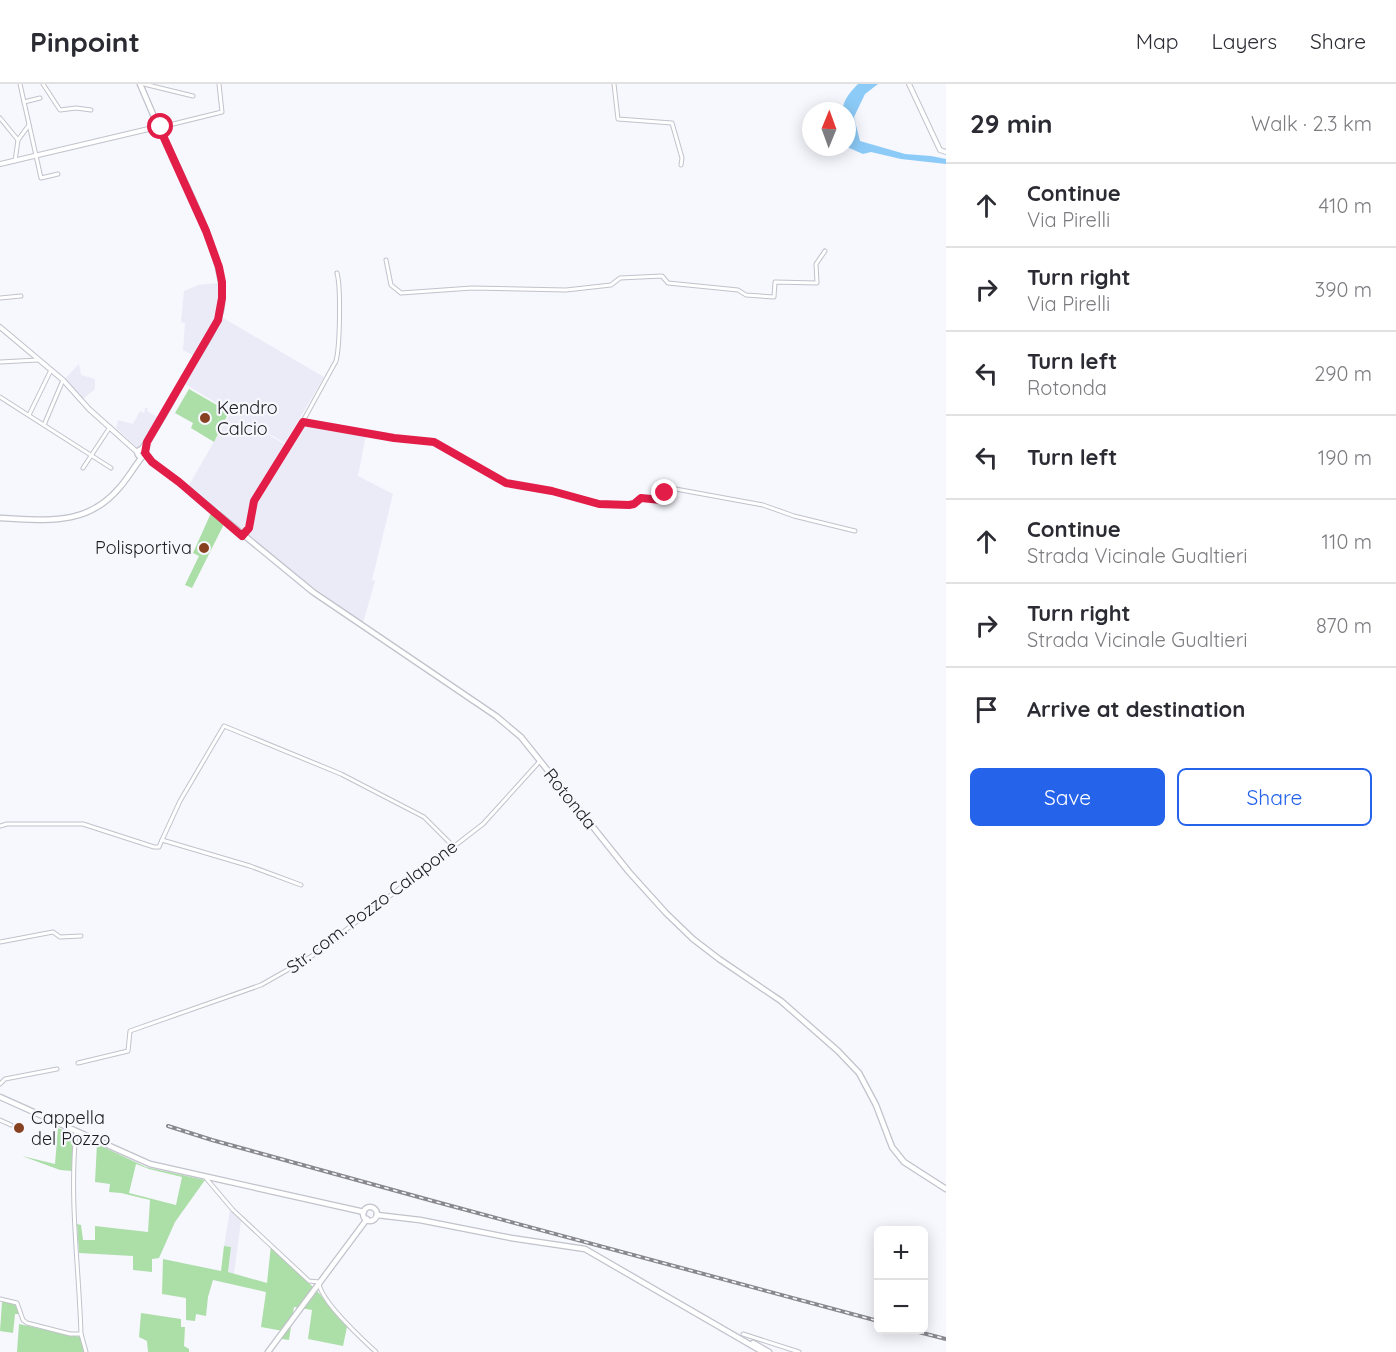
<!DOCTYPE html>
<meta charset="utf-8">
<style>
:root{--surface:#fff;--page:#f7f7f7;--text:#2b2b33;--muted:#7c7c81;--line:#e1e1e2;--accent:#2563eb}
body{margin:0;font-family:Quicksand,sans-serif;background:var(--page);color:var(--text)}
.controls{position:absolute;right:18px;bottom:18px;display:grid;overflow:hidden;border-radius:9px;box-shadow:0 3px 15px #0003}
.controls button{width:54px;height:54px;display:grid;place-items:center;padding:0;border:0;border-bottom:2px solid var(--line);background:var(--surface);color:var(--text);font:30px sans-serif}
.compass{position:absolute;left:802px;top:18px;width:54px;height:54px;border-radius:50%;background:var(--surface);box-shadow:0 3px 15px #0003;rotate:1deg}
.stop{position:absolute;width:18px;height:18px;margin:-14px;border:4px solid #e11d48;border-radius:50%;background:#fff}
.stop.end{background:#e11d48;border-color:#fff;box-shadow:0 2px 6px #0008}
.list{margin:0;padding:0;list-style:none}
h2{display:flex;justify-content:space-between;align-items:center;height:78px;margin:0;padding:0 24px;font-size:26px}
h2 small{font-size:20px;font-weight:400;color:var(--muted)}
.list li{display:grid;grid-template-columns:39px 1fr auto;gap:18px;align-items:center;box-sizing:border-box;height:84px;padding:0 24px;border-top:2px solid var(--line)}
.list b{display:block;font-size:22px;white-space:nowrap}
.list p{margin:0;font-size:20px;white-space:nowrap;color:var(--muted)}
.list em{font-size:20px;font-style:normal;color:var(--muted)}
.actions{display:flex;gap:12px;padding:18px 24px}
.actions a{flex:1;padding:14px 0;border:2px solid var(--accent);border-radius:9px;text-align:center;font-size:21px;color:var(--accent)}
.actions .main{background:var(--accent);color:#fff}
.icon{flex:none;width:33px;height:33px;fill:none;stroke:currentColor;stroke-width:2;stroke-linecap:round;stroke-linejoin:round}
.map{position:relative;flex:none;width:946px;height:1268px;overflow:hidden}
header{display:flex;align-items:center;gap:36px;box-sizing:border-box;height:84px;padding:0 30px;background:var(--surface);border-bottom:2px solid var(--line)}
header strong{font-size:28px}
nav{display:flex;gap:33px;margin-inline-start:auto;font-size:21px}
main{display:flex}
aside{flex:1;background:var(--surface)}
.map>svg:first-child{display:block}
.built{fill:#ebebf8}
.green{fill:#acdea8;fill-rule:evenodd}
.water{fill:#8ccbf8}
.lines{fill:none;stroke-linecap:round;stroke-linejoin:round}
.minor-casing{stroke:#c1c2cb;stroke-width:5}
.tertiary-casing{stroke:#c1c2cb;stroke-width:6}
.secondary-casing{stroke:#c1c2cb;stroke-width:7}
.minor{stroke:#fff;stroke-width:3}
.tertiary{stroke:#fff;stroke-width:4}
.secondary{stroke:#fff;stroke-width:4.5}
.rail-casing{stroke:#88888d;stroke-width:4}
.rail{stroke:#f7f7fe;stroke-width:1.5;stroke-dasharray:4.5;stroke-linecap:butt}
.route{stroke:#e11d48;stroke-width:8}
.poi-dot{fill:#884120;stroke:#f7f7fe;stroke-width:2}
.labels{text-anchor:middle;stroke-width:4.5;stroke-linejoin:round;paint-order:stroke}
.poi-label{font-size:18px;fill:#202023;stroke:#f7f7fe;text-anchor:start}
.street-label{font-size:18px;fill:#202023;stroke:#f7f7fe}
</style>
<header>
<strong>Pinpoint</strong>
<nav><a>Map</a><a>Layers</a><a>Share</a></nav>
</header>
<main>
<div class="map">
<svg width="946" height="1268" viewBox="0 0 946 1268">
<rect width="100%" height="100%" fill="#f7f7fe"/>
<g class="built">
<path d="M219,199L220,217L216,234L194,272L183,266L185,239L181,238L184,207L198,201Z"/>
<path d="M223,234L324,293L285,359L233,329L284,360L250,421L247,443L242,449L220,430V425L217,423H212L188,403L231,328L185,300Z"/>
<path d="M79,280L81,291L95,295V305L83,315L65,295Z"/>
<path d="M145,324H148L147,327L159,334L138,364L116,344L118,336L133,340L140,327L144,329Z"/>
<path d="M305,340L366,351L358,392L393,410L372,496L375,497L363,539L281,480L248,451L252,426Z"/>
<path d="M230,1126L241,1137L234,1190L228,1188L231,1163L224,1162Z"/>
</g>
<g class="green">
<path d="M189,305L229,328L214,358L191,344L193,339L175,329Z"/>
<path d="M211,429L224,440L192,504L185,501L199,472L193,469Z"/>
<path d="M58,1044L75,1050L72,1087L60,1086L22,1072L55,1080Z"/>
<path d="M97,1060L146,1083L205,1096L175,1138L159,1174L152,1175V1188L133,1186V1172L79,1169L77,1140L81,1141L83,1156H95V1142L148,1148L150,1116L121,1109L109,1108L110,1100L95,1098ZM136,1080L149,1085L182,1093L176,1121L129,1109Z"/>
<path d="M271,1161L318,1208L347,1243L343,1262L308,1255L312,1226L294,1223L289,1256L282,1255L283,1247L261,1243L266,1208L213,1196L208,1213L206,1232L196,1230L195,1237L186,1236V1214L162,1210L163,1175L221,1187L224,1162L231,1163L228,1188L267,1199Z"/>
<path d="M2,1218C13,1219 17,1219 21,1230H15L13,1249L0,1247Z"/>
<path d="M141,1229L181,1235V1243H185L184,1262L189,1265V1268H148L147,1257L139,1253Z"/>
<path d="M19,1240L81,1253L85,1268H17Z"/>
</g>
<path class="water" d="M858,0H878L865,10L854,33L860,57L905,70L931,72L946,75V80L901,75L871,68L863,70L847,63V27H842C844,15 850,8 858,0Z"/>
<g class="lines">
<g class="minor-casing">
<g id="minor">
<path d="M20,0L41,94L58,90"/>
<path d="M43,0L60,26L76,24L91,26"/>
<path d="M144,0L193,12"/>
<path d="M614,0L618,35L672,39L682,74L681,81"/>
<path d="M24,18L40,14"/>
<path d="M0,34L18,56L15,77"/>
<path d="M161,43L222,28L219,0"/>
<path d="M18,56L29,41"/>
<path d="M386,176L391,201L401,209L472,204L566,206L611,201L620,194L662,192L668,199L738,206L746,211L774,213L775,198L817,199L816,180L825,167"/>
<path d="M0,214L21,212"/>
<path d="M0,278L38,276"/>
<path d="M0,313L111,384"/>
<path d="M29,331L51,286"/>
<path d="M303,337L336,277C340,262 341,203 337,189"/>
<path d="M44,341L63,296"/>
<path d="M83,384L110,343"/>
<path d="M244,450L249,444L254,417L303,338L394,354L434,358L506,399L552,407L599,420L629,421L634,420L641,414L661,416L664,415L666,406L670,404L763,421L794,432L855,447"/>
<path d="M0,742L7,740H83L154,763H159L162,756L250,782L301,801"/>
<path d="M162,756L180,717L224,642L341,690L424,733L453,762"/>
<path d="M0,858L53,848L60,853L81,852"/>
<path d="M78,979L128,967L130,947L261,901L312,872L483,740L540,677"/>
<path d="M0,1000L5,995L57,985"/>
<path d="M0,1036L11,1041"/>
<path d="M76,1048C69,1115 79,1183 81,1250L86,1268"/>
<path d="M205,1093L233,1126L309,1197L319,1198C319,1216 362,1255 376,1268"/>
<path d="M0,1215L17,1219L23,1236L27,1239L70,1250H81"/>
<path d="M743,1250L799,1268"/>
</g>
</g>
<g class="tertiary-casing">
<g id="tertiary">
<path d="M909,0L940,66L946,68"/>
<path d="M0,80L157,43"/>
<path d="M0,243L63,296L89,325L137,368"/>
</g>
</g>
<g class="secondary-casing">
<g id="secondary">
<path d="M140,0L158,42L157,44L160,45L161,43L158,42"/>
<circle cx="141" cy="369" r="3.5"/>
<path d="M141,366C159,343 172,316 186,291C197,272 216,246 221,226C231,180 179,89 160,45"/>
<path d="M145,369L152,378L179,398L313,508L496,632L521,653L629,788L666,829L693,855L719,875L781,917L838,967L859,989L876,1021L892,1063L904,1078L946,1105"/>
<path d="M0,434C46,436 87,443 120,403C128,394 134,383 142,373"/>
<path d="M0,1013L150,1080L364,1128"/>
<circle cx="370" cy="1130" r="7"/>
<path d="M377,1131L420,1136L511,1154L585,1165L763,1268"/>
<path d="M753,1259L769,1268"/>
<path d="M268,1268L367,1135"/>
</g>
</g>
<use href="#minor" class="minor"/>
<use href="#tertiary" class="tertiary"/>
<use href="#secondary" class="secondary"/>
<g class="rail-casing">
<g id="rail">
<path d="M168,1042L212,1056L433,1117L878,1237"/>
<path d="M911,1246L946,1255"/>
</g>
</g>
<use href="#rail" class="rail"/>
</g>
<g class="lines">
<path class="route" d="M161,43L160,45L206,147L219,183L222,198V214L218,236L147,358L145,369L152,378L179,398L242,452L249,444L254,417L303,338L394,354L434,358L506,399L552,407L599,420L629,421L634,420L641,414L661,416L665,409"/>
</g>
<g class="poi-dot">
<circle cx="205" cy="334" r="6"/>
<circle cx="204" cy="464" r="6"/>
<circle cx="19" cy="1044" r="6"/>
</g>
<g class="labels">
<g class="poi-label">
<text x="217" y="330">Kendro<tspan x="217" dy="21">Calcio</tspan></text>
<text x="192" y="470" text-anchor="end">Polisportiva</text>
<text x="31" y="1040">Cappella<tspan x="31" dy="21">del Pozzo</tspan></text>
</g>
<g class="street-label">
<text transform="translate(570 715) rotate(51)" y="6">Rotonda</text>
<text transform="translate(372 823) rotate(-37)" y="6">Str. com. Pozzo Calapone</text>
</g>
</g>
</svg>
<div class="controls">
<button>+</button>
<button>−</button>
</div>
<svg class="compass" viewBox="-18 -18 36 36"><path d="M0-13l5 13h-10z" fill="#e53935"/><path d="M0 13l5-13h-10z" fill="#7c7c81"/></svg>
<div class="stop" style="left:161px;top:43px"></div>
<div class="stop end" style="left:665px;top:409px"></div>
</div>
<aside>
<h2>29 min<small>Walk · 2.3 km</small></h2>
<ul class="list">
<li><svg class="icon" aria-label="ahead" viewBox="0 0 24 24"><path d="M12 20V5M6 11l6-6 6 6"/></svg><div><b>Continue</b><p>Via Pirelli</p></div><em>410 m</em></li>
<li><svg class="icon" aria-label="right" viewBox="0 0 24 24"><path d="M7 20v-9h11M14 6l5 5-5 5"/></svg><div><b>Turn right</b><p>Via Pirelli</p></div><em>390 m</em></li>
<li><svg class="icon" aria-label="left" viewBox="0 0 24 24"><path d="M17 20v-9H6M10 6l-5 5 5 5"/></svg><div><b>Turn left</b><p>Rotonda</p></div><em>290 m</em></li>
<li><svg class="icon" aria-label="left" viewBox="0 0 24 24"><path d="M17 20v-9H6M10 6l-5 5 5 5"/></svg><div><b>Turn left</b></div><em>190 m</em></li>
<li><svg class="icon" aria-label="ahead" viewBox="0 0 24 24"><path d="M12 20V5M6 11l6-6 6 6"/></svg><div><b>Continue</b><p>Strada Vicinale Gualtieri</p></div><em>110 m</em></li>
<li><svg class="icon" aria-label="right" viewBox="0 0 24 24"><path d="M7 20v-9h11M14 6l5 5-5 5"/></svg><div><b>Turn right</b><p>Strada Vicinale Gualtieri</p></div><em>870 m</em></li>
<li><svg class="icon" aria-label="arrive" viewBox="0 0 24 24"><path d="M6 21V4h12l-3 4 3 4H6"/></svg><div><b>Arrive at destination</b></div></li>
</ul>
<div class="actions"><a class="main">Save</a><a>Share</a></div>
</aside>
</main>
